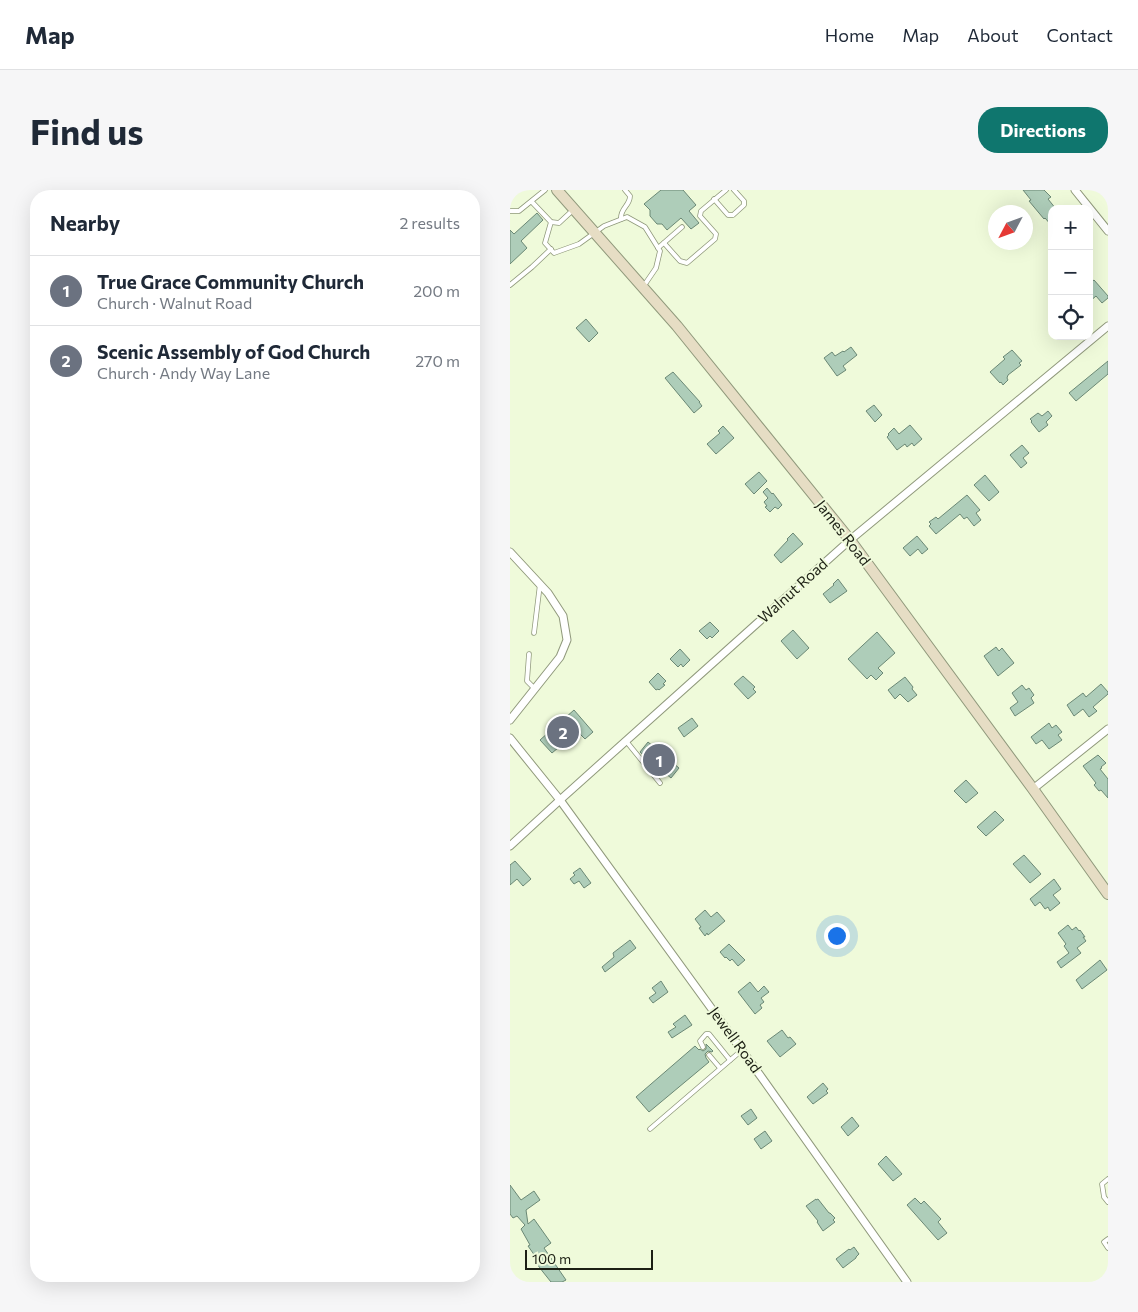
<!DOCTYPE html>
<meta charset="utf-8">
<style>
:root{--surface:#fff;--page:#f6f6f7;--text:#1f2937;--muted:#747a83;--line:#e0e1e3;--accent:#0f766e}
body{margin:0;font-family:Commissioner,sans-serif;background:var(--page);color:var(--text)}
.controls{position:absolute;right:15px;top:15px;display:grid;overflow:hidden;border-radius:10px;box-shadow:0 5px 20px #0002}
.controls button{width:45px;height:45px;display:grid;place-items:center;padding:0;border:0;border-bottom:1px solid var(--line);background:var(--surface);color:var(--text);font:25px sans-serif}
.compass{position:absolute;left:478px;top:15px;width:45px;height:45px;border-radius:50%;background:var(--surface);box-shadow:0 5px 20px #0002;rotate:229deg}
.scale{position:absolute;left:15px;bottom:12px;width:128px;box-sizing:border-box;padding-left:5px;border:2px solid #1c1f14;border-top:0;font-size:14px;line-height:18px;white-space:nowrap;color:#1c1f14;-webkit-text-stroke:4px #effada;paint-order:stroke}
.you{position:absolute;left:326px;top:745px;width:18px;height:18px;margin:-12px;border:4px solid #fff;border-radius:50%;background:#1a73e8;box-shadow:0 0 0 8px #1a73e833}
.badge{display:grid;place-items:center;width:32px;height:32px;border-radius:50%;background:var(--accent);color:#fff;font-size:16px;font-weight:700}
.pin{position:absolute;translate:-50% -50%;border:2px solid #fff;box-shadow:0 1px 5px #0006}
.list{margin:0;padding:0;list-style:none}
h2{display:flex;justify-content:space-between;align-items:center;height:65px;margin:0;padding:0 20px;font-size:21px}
h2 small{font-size:16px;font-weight:400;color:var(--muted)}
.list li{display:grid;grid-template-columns:32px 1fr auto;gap:15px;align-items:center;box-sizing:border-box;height:70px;padding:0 20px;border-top:1px solid var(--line)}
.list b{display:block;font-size:19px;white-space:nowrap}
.list p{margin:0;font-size:16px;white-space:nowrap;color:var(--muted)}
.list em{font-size:16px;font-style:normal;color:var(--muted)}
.icon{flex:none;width:28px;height:28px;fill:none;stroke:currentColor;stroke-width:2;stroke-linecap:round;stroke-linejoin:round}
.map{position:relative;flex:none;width:598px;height:1092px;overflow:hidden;border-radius:20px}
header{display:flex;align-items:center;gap:30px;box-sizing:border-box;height:70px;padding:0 25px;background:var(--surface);border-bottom:1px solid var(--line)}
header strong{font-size:24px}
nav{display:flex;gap:28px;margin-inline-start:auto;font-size:18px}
.intro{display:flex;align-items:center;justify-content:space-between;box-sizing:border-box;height:120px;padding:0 30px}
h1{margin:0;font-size:35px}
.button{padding:12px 22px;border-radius:20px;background:var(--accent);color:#fff;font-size:18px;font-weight:700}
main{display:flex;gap:30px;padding:0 30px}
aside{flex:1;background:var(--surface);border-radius:20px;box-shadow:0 5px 20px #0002}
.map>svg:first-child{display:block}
.building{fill:#aecdb9;stroke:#6b8875}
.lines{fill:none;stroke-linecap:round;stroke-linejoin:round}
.service-casing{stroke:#90997c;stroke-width:5.5}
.minor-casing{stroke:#90997c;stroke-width:9}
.secondary-casing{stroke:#90997c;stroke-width:12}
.service{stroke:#fff;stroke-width:4}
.minor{stroke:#fff;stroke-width:7}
.secondary{stroke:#e6ddc4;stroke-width:10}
.labels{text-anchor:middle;stroke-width:4;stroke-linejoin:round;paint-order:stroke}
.street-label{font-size:15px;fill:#1c1f14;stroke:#effada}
</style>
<header>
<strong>Map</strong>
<nav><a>Home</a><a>Map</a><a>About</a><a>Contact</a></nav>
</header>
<div class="intro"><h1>Find us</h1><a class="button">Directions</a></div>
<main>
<aside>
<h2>Nearby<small>2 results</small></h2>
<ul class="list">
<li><span class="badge" style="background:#6b7280">1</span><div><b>True Grace Community Church</b><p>Church · Walnut Road</p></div><em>200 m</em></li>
<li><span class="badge" style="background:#6b7280">2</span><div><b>Scenic Assembly of God Church</b><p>Church · Andy Way Lane</p></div><em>270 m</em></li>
</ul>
</aside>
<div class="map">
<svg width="598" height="1092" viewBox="0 0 598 1092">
<rect width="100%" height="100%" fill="#effada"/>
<g class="building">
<path d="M151,0H173L186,15L179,21L189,33L181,39L171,28L157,40L152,34H147L140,26V20L134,14Z"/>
<path d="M513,0H534L541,7L538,9L546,19H542V36L535,28L534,29L519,11L521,10Z"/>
<path d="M27,23L33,30L11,51L17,58L0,74V40L4,44Z"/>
<path d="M584,90L598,106V108L592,113L586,106L579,112V94Z"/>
<path d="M76,129L88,143L79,152L66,138Z"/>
<path d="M341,157L347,165L333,176L336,180L327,186L314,168L322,162L325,166L333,161L334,162Z"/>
<path d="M502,160L512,171L509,173L511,175L498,185L497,188L498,190L493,195L491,192L490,193L480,182L495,169L493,167Z"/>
<path d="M598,171V184L566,211L559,203Z"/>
<path d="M163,182L190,212H189L192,216L184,223L155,188Z"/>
<path d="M364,215L372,225L365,232L356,221Z"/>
<path d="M538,221L542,226L536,232L538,235L529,242L521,232L522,231L520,229L528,223L532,226Z"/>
<path d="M400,235L412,249L404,256L402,253L397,257L395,254L387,260L377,247L379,245L378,244L384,238L389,244Z"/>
<path d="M213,236L224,248L206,264L197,254L210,243L208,241Z"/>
<path d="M512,255L519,263L513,268L517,273L511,278L500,265Z"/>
<path d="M249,282L257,291L244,304L235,294Z"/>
<path d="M475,285L489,302L479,311L464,295Z"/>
<path d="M257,298L262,304L263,303L272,315L268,319L265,317L260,322L255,317L257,316L254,312L258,308L253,302Z"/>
<path d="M457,305L470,320L466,323L471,330L464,336L457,327L454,329L450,324L426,344L419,336L421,334L419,332L426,327L428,329Z"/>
<path d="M283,343L293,354L271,373L264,365L278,350L277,349Z"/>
<path d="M407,346L418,359L412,364L408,359L400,366L393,358Z"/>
<path d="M328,389L337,401L320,413L313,404L324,395L323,394Z"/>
<path d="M200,432L209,441L202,448L200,446L197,449L189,441Z"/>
<path d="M283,440L299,458L287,469L271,451Z"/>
<path d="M367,442L385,463L368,478L373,483L366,490L361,485L357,489L338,469Z"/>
<path d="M486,457L489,461L492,458L504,473L488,486L474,466Z"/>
<path d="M170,459L180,470L173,477L171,474L168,477L160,469Z"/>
<path d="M148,483L156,491L153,494L155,495L149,500L148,499L146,500L139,492Z"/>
<path d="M233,486L245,497L243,499L246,502L238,509L224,494Z"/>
<path d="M395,487L403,497L402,499L407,505L398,512L390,504L385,509L378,500Z"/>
<path d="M591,494L598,502V504L583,517L587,521L579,527L573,519L564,526L557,515L573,503L576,507Z"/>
<path d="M512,495L516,500L519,498L524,505L521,508L524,513L505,526L500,518L508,512L502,503Z"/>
<path d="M64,520L83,542L75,549L69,543L64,548L62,546L42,563L30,550Z"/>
<path d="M182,528L188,536L174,547L168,538Z"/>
<path d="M539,533L542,538L546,535L552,542L548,545L552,550L539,559L532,550L526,554L521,547Z"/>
<path d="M138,552L169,578L161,588L130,562Z"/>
<path d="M588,565L596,573L591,577L592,578L590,579L598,589V608L591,600L589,601L584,595L586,593L573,576Z"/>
<path d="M456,590L468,603L456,613L444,601Z"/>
<path d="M485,621L494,630L476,646L467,637Z"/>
<path d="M514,665L531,684L520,693L503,674Z"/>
<path d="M5,671L21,689L13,696L7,689L0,695V675Z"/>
<path d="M70,678L81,693L74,698L69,691L64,694L60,689L65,685L63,683Z"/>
<path d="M544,689L551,699L543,705L550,713L540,721L538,717L535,719L530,712L525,716L520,709Z"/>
<path d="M195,720L201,727L207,722L215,731L198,745L197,743L195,746L189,738L191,737L185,729Z"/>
<path d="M558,735L562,740L566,737L569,741L570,740L575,747H573L576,751L567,758L571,763L551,778L547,772L559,763L554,756L556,754L548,743Z"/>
<path d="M120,750L126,758L95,782L92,777L104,767L103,763Z"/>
<path d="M219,754L235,770L228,776L222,769L220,771L216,767L215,768L210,762Z"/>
<path d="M590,770L597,780L572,799L566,790Z"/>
<path d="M151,791L158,802L143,813L139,808L146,803L142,798Z"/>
<path d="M240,792L248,802L254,796L259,802L251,808L254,812L250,815L252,818L245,824L228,802Z"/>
<path d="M175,825L182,835L162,848L158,842L166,837L163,834Z"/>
<path d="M272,840L278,848L280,847L286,854L270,867L257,851Z"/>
<path d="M196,854L203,861L202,862L198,861L195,864L196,868L199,872L139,922L126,907L185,856L189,860L190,859L193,861L196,859Z"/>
<path d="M313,893L318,899L316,901L318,903L303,914L297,907Z"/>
<path d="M241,919L247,928L238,935L231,926Z"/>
<path d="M342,927L349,936L338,946L331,937Z"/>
<path d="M255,941L262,951L251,959L244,949Z"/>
<path d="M376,966L392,984L383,991L368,974Z"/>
<path d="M0,995L11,1010L24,1001L30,1010L16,1020L18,1034L24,1029L41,1053L34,1058L56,1090L52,1092H41L33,1082L27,1074L30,1073L18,1056L20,1055L11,1039L15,1035L7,1026L3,1028L0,1024Z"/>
<path d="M405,1008L411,1014L414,1011L431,1029L428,1032L437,1043L428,1050L397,1015Z"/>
<path d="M306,1009V1010L308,1009L319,1023H320L325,1028L323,1030L325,1032L313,1041L307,1032L308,1031L296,1016Z"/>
<path d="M344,1057L349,1064L346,1067V1068L333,1078L326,1069L339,1059L340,1060Z"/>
</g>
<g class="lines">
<g class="service-casing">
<g id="service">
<path d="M204,9L218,25H223L234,15V11L224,0"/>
<path d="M22,12L41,32L49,33L63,20"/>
<path d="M0,21H9L35,0"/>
<path d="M111,29C110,18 120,16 120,6L115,0"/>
<path d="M41,32L35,53L44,63L69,54L94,36L117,27L135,37L150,61L146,78L133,97"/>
<path d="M154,53L170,71L177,73L205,49L206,44L190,26L191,21L216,0"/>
<path d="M148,58L172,37"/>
<path d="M0,95L22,77L41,59"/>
<path d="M24,443L30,394"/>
<path d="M19,464L17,491L25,499"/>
<path d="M116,551L150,593"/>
<path d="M193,857L190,851L196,844H199L220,870"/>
<path d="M199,865L210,878"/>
<path d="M140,939L232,860"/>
<path d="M598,989L592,994L594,1007L598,1012"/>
<path d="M598,1049L594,1052L598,1058"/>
</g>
</g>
<g class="minor-casing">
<g id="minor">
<path d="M565,0L598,41"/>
<path d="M0,362L38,403L53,426L57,450L50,467L0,530"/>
<path d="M0,548L50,610L252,888L397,1092"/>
<path d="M523,599L598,539"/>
<path d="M0,656L50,610L340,350L598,136"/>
</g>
</g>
<g class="secondary-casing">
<path id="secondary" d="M47,0L167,136L340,350L523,599L598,704"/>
</g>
<use href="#service" class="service"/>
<use href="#minor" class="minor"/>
<use href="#secondary" class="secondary"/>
</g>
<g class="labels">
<g class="street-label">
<text transform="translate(333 343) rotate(52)" y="5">James Road</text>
<text transform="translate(283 401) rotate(-42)" y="5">Walnut Road</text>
<text transform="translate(225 850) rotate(54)" y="5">Jewell Road</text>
</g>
</g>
</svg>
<div class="controls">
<button>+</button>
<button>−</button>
<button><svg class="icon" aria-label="locate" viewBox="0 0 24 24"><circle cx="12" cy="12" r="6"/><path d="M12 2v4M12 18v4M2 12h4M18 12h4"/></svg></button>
</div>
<svg class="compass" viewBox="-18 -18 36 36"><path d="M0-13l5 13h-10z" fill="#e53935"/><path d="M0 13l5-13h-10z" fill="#747a83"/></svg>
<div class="scale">100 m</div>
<div class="you"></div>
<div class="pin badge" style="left:149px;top:570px;background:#6b7280">1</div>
<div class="pin badge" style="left:53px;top:542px;background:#6b7280">2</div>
</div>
</main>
